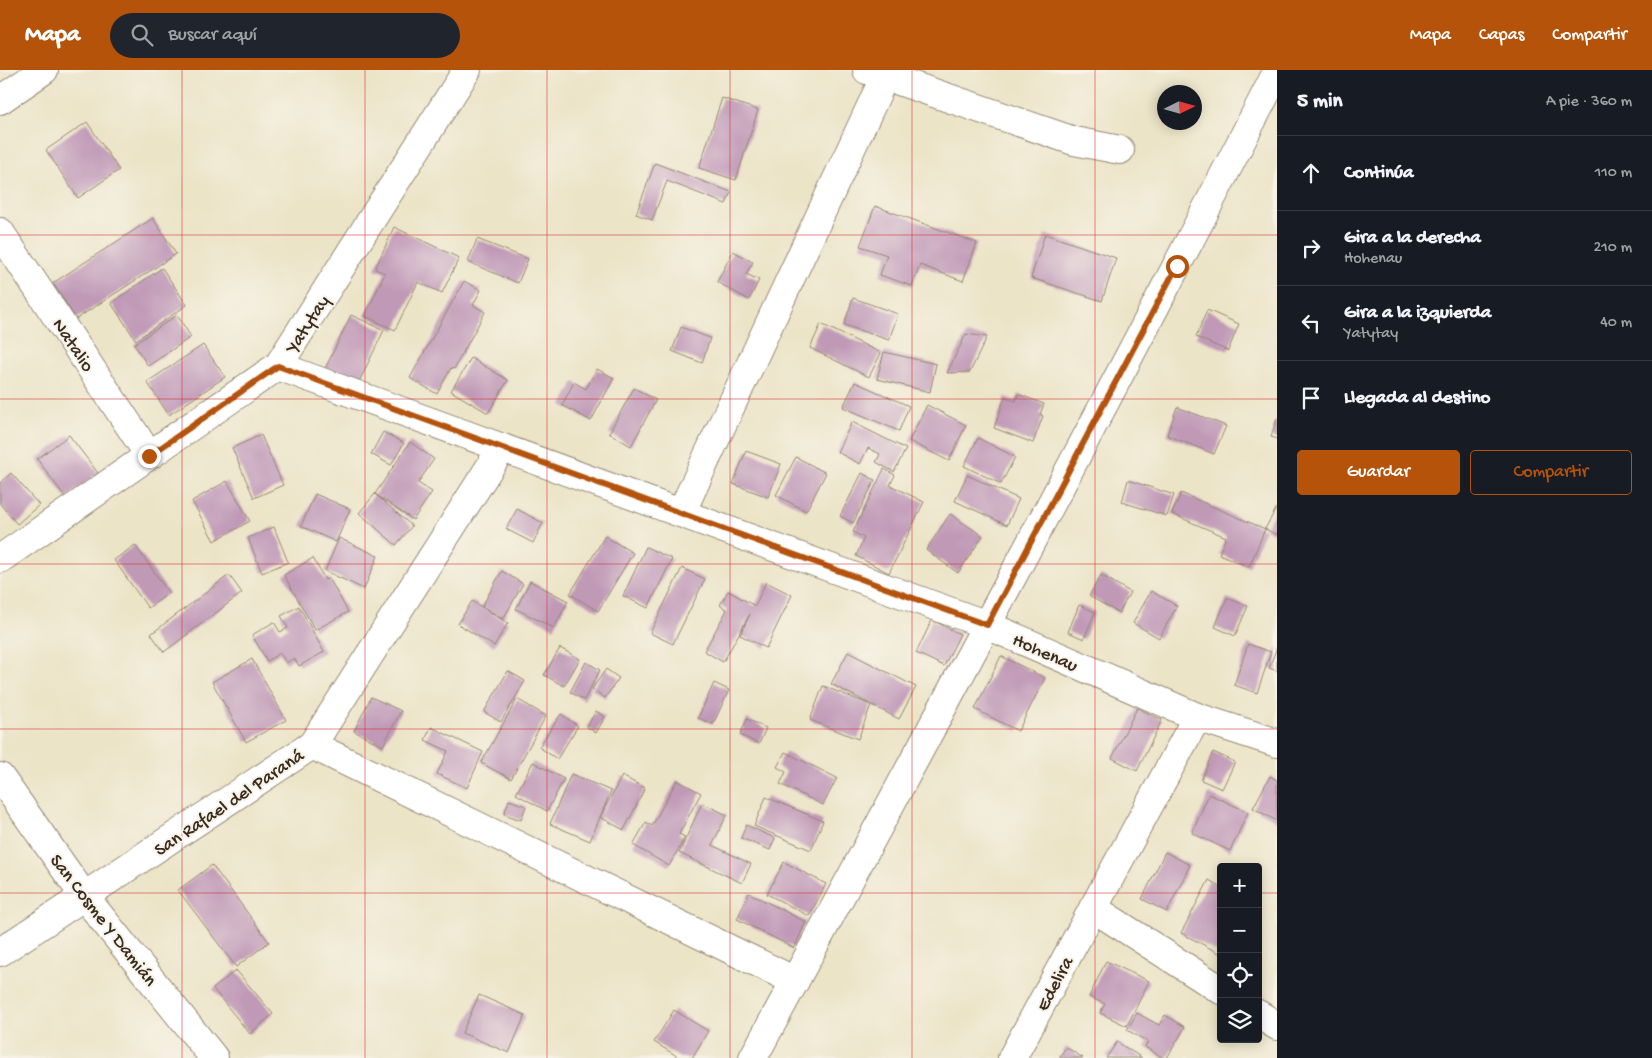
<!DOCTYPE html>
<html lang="es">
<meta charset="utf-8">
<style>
:root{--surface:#171b24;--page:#20242c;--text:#f1f3f6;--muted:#9ea1a6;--line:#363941;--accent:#b45309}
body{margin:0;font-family:"Gochi Hand",sans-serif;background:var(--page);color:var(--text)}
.controls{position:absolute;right:15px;bottom:15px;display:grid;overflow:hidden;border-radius:5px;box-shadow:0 2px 12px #0003}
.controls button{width:45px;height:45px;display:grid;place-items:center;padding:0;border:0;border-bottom:1px solid var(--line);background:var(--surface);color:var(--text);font:25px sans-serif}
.compass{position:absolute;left:1157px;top:15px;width:45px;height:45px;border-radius:50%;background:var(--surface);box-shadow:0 2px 12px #0003;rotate:85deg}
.stop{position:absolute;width:15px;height:15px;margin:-11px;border:4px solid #b45309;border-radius:50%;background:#fff}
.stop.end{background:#b45309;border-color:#fff;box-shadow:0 1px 5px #0008}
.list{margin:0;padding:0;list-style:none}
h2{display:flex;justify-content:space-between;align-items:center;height:65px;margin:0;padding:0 20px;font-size:21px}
h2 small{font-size:16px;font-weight:400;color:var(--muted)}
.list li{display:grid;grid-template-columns:32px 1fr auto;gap:15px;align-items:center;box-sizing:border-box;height:75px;padding:0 20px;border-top:1px solid var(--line)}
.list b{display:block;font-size:19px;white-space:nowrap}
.list p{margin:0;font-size:16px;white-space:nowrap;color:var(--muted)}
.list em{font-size:16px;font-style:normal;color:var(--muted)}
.actions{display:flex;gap:10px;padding:15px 20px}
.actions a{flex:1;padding:11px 0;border:1px solid var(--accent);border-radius:5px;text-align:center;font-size:18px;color:var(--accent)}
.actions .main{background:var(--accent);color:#fff}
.icon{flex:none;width:28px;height:28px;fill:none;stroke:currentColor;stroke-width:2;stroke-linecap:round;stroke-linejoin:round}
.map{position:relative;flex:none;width:1277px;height:988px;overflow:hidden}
header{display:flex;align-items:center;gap:30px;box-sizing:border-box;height:70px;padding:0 25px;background:var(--accent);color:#fff}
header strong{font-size:24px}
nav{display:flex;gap:28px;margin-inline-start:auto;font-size:18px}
.search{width:350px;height:45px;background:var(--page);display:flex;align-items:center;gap:12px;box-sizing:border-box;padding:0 18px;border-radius:28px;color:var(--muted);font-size:19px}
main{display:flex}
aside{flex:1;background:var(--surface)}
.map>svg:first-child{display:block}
.building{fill:#c099b7}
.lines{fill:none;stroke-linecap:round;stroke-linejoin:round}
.minor-casing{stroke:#948772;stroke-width:30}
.major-casing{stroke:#948772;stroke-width:30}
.minor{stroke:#fff;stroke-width:28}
.major{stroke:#fff;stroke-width:28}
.route{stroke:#b45309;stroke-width:6}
.grid{fill:none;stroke:#d62828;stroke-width:1;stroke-opacity:0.55}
.labels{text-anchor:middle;stroke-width:4;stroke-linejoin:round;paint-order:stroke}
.street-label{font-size:19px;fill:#3b2a1e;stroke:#f7f3e8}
</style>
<header>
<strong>Mapa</strong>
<div class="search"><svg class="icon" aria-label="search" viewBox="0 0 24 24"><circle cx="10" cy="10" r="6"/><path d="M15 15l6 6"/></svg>Buscar aquí</div>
<nav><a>Mapa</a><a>Capas</a><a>Compartir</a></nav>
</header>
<main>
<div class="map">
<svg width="1277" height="988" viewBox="0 0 1277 988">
<rect width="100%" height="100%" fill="#f7f3e8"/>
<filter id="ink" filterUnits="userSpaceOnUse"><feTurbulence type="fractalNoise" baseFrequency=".02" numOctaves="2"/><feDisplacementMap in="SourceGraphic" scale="10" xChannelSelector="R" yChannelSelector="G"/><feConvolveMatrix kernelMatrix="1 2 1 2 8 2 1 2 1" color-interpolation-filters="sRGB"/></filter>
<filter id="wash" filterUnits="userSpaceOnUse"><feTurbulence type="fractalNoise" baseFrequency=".0096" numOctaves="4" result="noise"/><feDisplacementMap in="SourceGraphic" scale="20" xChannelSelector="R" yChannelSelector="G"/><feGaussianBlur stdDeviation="1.12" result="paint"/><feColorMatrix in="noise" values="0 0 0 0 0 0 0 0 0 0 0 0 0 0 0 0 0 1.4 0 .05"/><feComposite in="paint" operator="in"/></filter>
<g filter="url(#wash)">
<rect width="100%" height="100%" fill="#ece4c7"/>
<g id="blocks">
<g class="building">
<path d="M722,28L758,40L736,110L699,98Z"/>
<path d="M87,52L119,100L78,128L46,80Z"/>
<path d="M655,93L731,122L726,134L667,111L652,150L636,144Z"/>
<path d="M875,136L977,173L963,211L920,195L912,216L880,205L887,185L860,176Z"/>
<path d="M153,148L176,184L76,249L53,213Z"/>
<path d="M394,157L459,188L442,223L418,212L395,260L365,246L385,203L375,199Z"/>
<path d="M1045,164L1116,188L1102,231L1031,208Z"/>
<path d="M477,169L528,189L518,213L468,192Z"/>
<path d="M733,181L753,192L746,204L759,210L749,230L717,212Z"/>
<path d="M162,198L187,235L136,270L111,233Z"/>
<path d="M464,211L481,220L473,235L485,242L454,299L451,298L437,324L410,308Z"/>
<path d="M853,228L898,244L889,270L844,255Z"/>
<path d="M1207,240L1239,254L1228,281L1196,267Z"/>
<path d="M177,245L191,267L148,296L134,274Z"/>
<path d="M351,245L384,260L358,314L325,299Z"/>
<path d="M821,254L881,283L869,307L810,278Z"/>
<path d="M681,257L710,268L702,293L672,281Z"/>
<path d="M966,264L987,267L970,302L947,303Z"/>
<path d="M203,275L225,307L169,345L147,312Z"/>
<path d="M884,282L936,294L930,322L877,309Z"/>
<path d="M471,288L508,310L488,343L451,321Z"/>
<path d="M597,299L614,308L591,351L562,335L574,312L586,319Z"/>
<path d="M855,312L909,336L899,361L843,337Z"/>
<path d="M634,318L656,330L631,376L609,363Z"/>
<path d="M1018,324L1044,334L1040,344L1043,346L1033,373L994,358L1005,327L1016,331Z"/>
<path d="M927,335L966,355L949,391L909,371Z"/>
<path d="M1177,337L1226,356L1214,384L1167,365Z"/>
<path d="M1277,348V369L1271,367Z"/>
<path d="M852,352L906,379L894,402L876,392L880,384L868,378L860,394L837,382Z"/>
<path d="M383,362L404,373L391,395L371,384Z"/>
<path d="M69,365L98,403L66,428L37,389Z"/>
<path d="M261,365L283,415L254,428L232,378Z"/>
<path d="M978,368L1015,387L1001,414L964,396Z"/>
<path d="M410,372L434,389L418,413L432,422L413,450L375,424L412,456L396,475L359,443L375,424Z"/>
<path d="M746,381L781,394L768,427L733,414Z"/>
<path d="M796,387L826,403L806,441L776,425Z"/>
<path d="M884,399L895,405L890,415L924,432L889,503L856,486L864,468L853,462Z"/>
<path d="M11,403L39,435L17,454L0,434V413Z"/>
<path d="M862,403L875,410L853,453L840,446Z"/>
<path d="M967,405L1019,429L1007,455L955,431Z"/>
<path d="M1128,410L1174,425L1167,446L1122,432Z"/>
<path d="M227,411L250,451L214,471L192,431Z"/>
<path d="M1181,423L1265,459L1249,497L1219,484L1226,467L1172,444Z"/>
<path d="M315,424L350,439L336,472L301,456Z"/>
<path d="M1277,437V465L1265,459Z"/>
<path d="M517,439L543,453L533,473L506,459Z"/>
<path d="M950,444L983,466L958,503L926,480Z"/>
<path d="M274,457L288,492L262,503L248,468Z"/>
<path d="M605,466L633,483L598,541L570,524Z"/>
<path d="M339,468L378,486L364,519L325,501Z"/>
<path d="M135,475L169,523L148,538L114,490Z"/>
<path d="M646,477L672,489L648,538L623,526Z"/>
<path d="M313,488L325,510L329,508L348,542L315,560L284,505Z"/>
<path d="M682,498L705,509L673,574L650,563Z"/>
<path d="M502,501L523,514L503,549L482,536Z"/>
<path d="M229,505L242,523L164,582L151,564Z"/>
<path d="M1101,505L1130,522L1119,543L1089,526Z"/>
<path d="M530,511L568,531L554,558L516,539Z"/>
<path d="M766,512L792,525L766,578L740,565L750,544L723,592L704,581L727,540L720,535L728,521L755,536Z"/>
<path d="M1151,521L1177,536L1159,568L1133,553Z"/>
<path d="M1227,528L1248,536L1235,566L1215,557Z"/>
<path d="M472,531L508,553L494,576L458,554Z"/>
<path d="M1079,535L1095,542L1084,569L1068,562Z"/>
<path d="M299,536L324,582L299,596L294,588L286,593L280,583L267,591L252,565L274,552L280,562L288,558L281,546Z"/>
<path d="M932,550L960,564L944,596L916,583Z"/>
<path d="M1248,574L1271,582L1257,623L1234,615Z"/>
<path d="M1277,577V601L1269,598Z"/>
<path d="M560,578L580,589L564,616L544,605Z"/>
<path d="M848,582L916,617L899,649L831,614Z"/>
<path d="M1001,586L1045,608L1018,661L975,639Z"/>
<path d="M252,589L286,650L246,672L212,612Z"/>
<path d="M586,592L600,600L584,630L570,622Z"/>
<path d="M606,599L619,608L605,628L592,619Z"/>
<path d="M508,601L525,611L501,652L484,642Z"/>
<path d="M714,613L729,620L713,654L698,648Z"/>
<path d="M823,616L871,635L858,669L810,650Z"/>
<path d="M371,627L401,641L383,676L354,661Z"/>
<path d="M517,629L546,646L511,709L481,693Z"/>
<path d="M1137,638L1162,650L1137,701L1112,688Z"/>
<path d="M596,641L605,647L596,663L587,657Z"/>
<path d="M561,644L578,656L557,689L539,677Z"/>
<path d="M747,649L766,658L759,674L740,665Z"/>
<path d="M431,657L483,682L467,718L437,704L448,681L425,670Z"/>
<path d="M785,682L837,708L823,735L780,714L786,702L777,697Z"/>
<path d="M1213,682L1235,692L1222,719L1201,710Z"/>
<path d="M533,692L564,709L547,741L516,724Z"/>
<path d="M571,704L611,721L590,771L550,754Z"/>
<path d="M622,706L645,718L624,760L600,747Z"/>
<path d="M1270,706L1277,710V751L1253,738Z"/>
<path d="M677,710L701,723L679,764L685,767L669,796L633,775L646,752L652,756Z"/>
<path d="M1209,724L1248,742L1230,781L1192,763Z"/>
<path d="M766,727L823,751L811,780L754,756Z"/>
<path d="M509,730L526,736L521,750L504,744Z"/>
<path d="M702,733L727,745L712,775L751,794L742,813L679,783Z"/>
<path d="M746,755L775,768L770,780L741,768Z"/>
<path d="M1165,782L1190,795L1167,842L1142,829Z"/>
<path d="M784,792L826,814L809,846L767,824Z"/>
<path d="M212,795L269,872L236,897L178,820Z"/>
<path d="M1209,810L1221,817V884L1181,863Z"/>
<path d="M749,823L806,852L794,878L737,849Z"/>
<path d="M1106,891L1149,911L1127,956L1100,943L1105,934L1089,927Z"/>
<path d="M236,900L273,944L250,964L213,919Z"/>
<path d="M479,925L525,945L509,983L462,963Z"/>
<path d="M674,940L708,961L692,988H680L654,972Z"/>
<path d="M1137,943L1159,955L1165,945L1185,957L1167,988H1163L1145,977L1148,972L1127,960Z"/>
<path d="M1117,972L1142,988H1106Z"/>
<path d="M1066,977L1083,988H1059Z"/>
</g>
</g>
</g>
<g filter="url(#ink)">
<use href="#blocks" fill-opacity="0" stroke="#948772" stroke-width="1"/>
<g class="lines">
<g class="minor-casing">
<g id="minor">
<path d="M867,0L1074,71L1120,80"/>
<path d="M0,30L44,0"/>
<path d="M0,162L149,385"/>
<path d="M278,296L987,555L1197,647L1277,673"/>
<path d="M681,443L885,6"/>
<path d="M0,489L278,296L467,0"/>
<path d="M312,675L795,911"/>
<path d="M0,707L84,826L214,988"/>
<path d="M1093,838L1221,920"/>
<path d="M0,882L312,675L502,378"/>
<path d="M1258,944L1277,956"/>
<path d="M1012,988L1197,647"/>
</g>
</g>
<g class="major-casing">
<path id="major" d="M753,988C931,661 1107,333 1277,2"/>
</g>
<use href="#minor" class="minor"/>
<use href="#major" class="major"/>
</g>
</g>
<g class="lines" filter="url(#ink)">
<path class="route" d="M149,386L278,296L987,555L1177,196"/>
</g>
<path class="grid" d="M182,0V988M365,0V988M547,0V988M730,0V988M912,0V988M1095,0V988M0,165H1277M0,329H1277M0,494H1277M0,659H1277M0,823H1221M1258,823H1277"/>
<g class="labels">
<g class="street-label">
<text transform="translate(306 253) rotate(-57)" y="7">Yatytay</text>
<text transform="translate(75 274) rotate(56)" y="7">Natalio</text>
<text transform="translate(1046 581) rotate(24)" y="7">Hohenau</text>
<text transform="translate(228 731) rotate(-34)" y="7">San Rafael del Paraná</text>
<text transform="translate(105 849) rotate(52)" y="7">San Cosme Y Damián</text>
<text transform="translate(1053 913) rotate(-62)" y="7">Edelira</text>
</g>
</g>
</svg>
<div class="controls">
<button>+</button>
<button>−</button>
<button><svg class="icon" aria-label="locate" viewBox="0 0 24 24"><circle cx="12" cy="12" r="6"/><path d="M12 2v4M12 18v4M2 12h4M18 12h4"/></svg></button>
<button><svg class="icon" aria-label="layers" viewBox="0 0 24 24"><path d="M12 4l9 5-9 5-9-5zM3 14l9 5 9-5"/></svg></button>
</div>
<svg class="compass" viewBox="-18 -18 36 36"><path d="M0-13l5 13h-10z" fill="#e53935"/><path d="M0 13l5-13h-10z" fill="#9ea1a6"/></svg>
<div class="stop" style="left:1177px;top:196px"></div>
<div class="stop end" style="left:149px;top:386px"></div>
</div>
<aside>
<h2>5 min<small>A pie · 360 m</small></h2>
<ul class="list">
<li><svg class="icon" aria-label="ahead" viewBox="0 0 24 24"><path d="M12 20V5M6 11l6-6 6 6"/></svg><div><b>Continúa</b></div><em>110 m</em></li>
<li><svg class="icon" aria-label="right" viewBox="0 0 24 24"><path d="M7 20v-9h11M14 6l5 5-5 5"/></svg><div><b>Gira a la derecha</b><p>Hohenau</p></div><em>210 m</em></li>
<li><svg class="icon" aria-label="left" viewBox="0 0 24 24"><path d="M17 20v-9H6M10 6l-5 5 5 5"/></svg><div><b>Gira a la izquierda</b><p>Yatytay</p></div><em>40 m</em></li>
<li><svg class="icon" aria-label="arrive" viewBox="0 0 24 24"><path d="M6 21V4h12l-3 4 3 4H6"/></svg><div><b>Llegada al destino</b></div></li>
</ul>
<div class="actions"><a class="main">Guardar</a><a>Compartir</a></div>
</aside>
</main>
